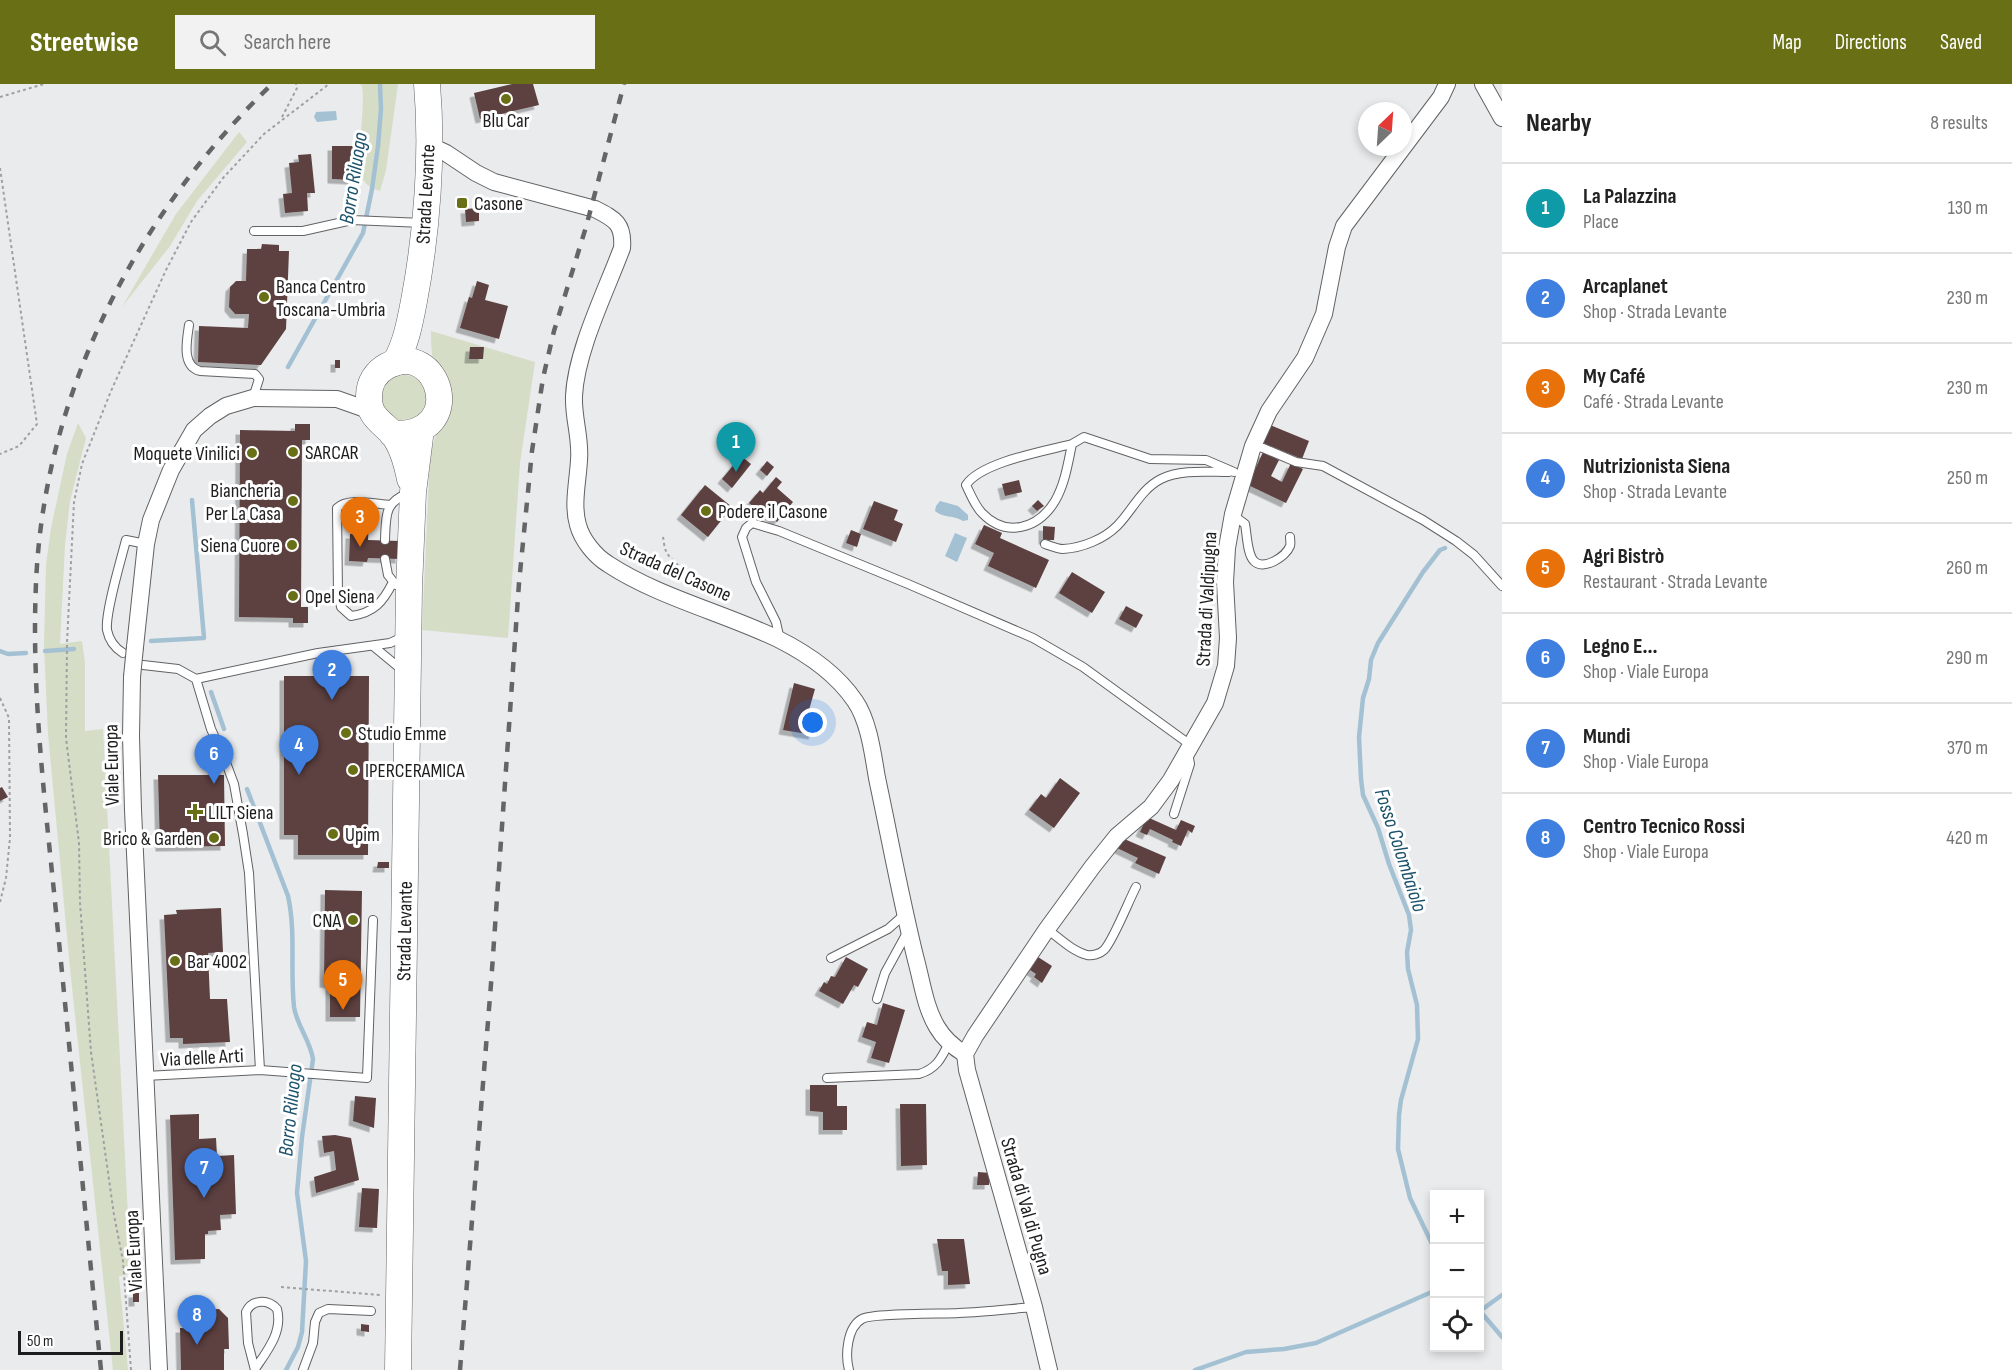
<!DOCTYPE html>
<meta charset="utf-8">
<style>
:root{--surface:#fff;--page:#f2f2f2;--text:#222;--muted:#767676;--line:#e0e0e0;--accent:#696f15}
body{margin:0;font-family:"Sofia Sans Condensed",sans-serif;background:var(--page);color:var(--text)}
.controls{position:absolute;right:18px;bottom:18px;display:grid;overflow:hidden;border-radius:0px;box-shadow:0 3px 9px #0003}
.controls button{width:54px;height:54px;display:grid;place-items:center;padding:0;border:0;border-bottom:2px solid var(--line);background:var(--surface);color:var(--text);font:30px sans-serif}
.compass{position:absolute;left:1358px;top:18px;width:54px;height:54px;border-radius:50%;background:var(--surface);box-shadow:0 3px 9px #0003;rotate:25deg}
.scale{position:absolute;left:18px;bottom:15px;width:105px;box-sizing:border-box;padding-left:6px;border:3px solid #1d1d1e;border-top:0;font-size:16px;line-height:21px;white-space:nowrap;color:#1d1d1e;-webkit-text-stroke:4px #fff;paint-order:stroke}
.you{position:absolute;left:813px;top:639px;width:21px;height:21px;margin:-15px;border:4px solid #fff;border-radius:50%;background:#1a73e8;box-shadow:0 0 0 9px #1a73e833}
.badge{display:grid;place-items:center;width:39px;height:39px;border-radius:50%;background:var(--accent);color:#fff;font-size:20px;font-weight:700}
.pin{position:absolute;translate:-50% -50px;filter:drop-shadow(0 2px 3px #0008)}
.pin::after{content:'';position:absolute;top:32px;width:21px;height:18px;background:inherit;clip-path:polygon(0 0,100% 0,50% 100%)}
.list{margin:0;padding:0;list-style:none}
h2{display:flex;justify-content:space-between;align-items:center;height:78px;margin:0;padding:0 24px;font-size:26px}
h2 small{font-size:20px;font-weight:400;color:var(--muted)}
.list li{display:grid;grid-template-columns:39px 1fr auto;gap:18px;align-items:center;box-sizing:border-box;height:90px;padding:0 24px;border-top:2px solid var(--line)}
.list b{display:block;font-size:22px;white-space:nowrap}
.list p{margin:0;font-size:20px;white-space:nowrap;color:var(--muted)}
.list em{font-size:20px;font-style:normal;color:var(--muted)}
.icon{flex:none;width:33px;height:33px;fill:none;stroke:currentColor;stroke-width:2;stroke-linecap:round;stroke-linejoin:round}
.map{position:relative;flex:none;width:1502px;height:1286px;overflow:hidden}
header{display:flex;align-items:center;gap:36px;box-sizing:border-box;height:84px;padding:0 30px;background:var(--accent);color:#fff}
header strong{font-size:28px}
nav{display:flex;gap:33px;margin-inline-start:auto;font-size:21px}
.search{width:420px;height:54px;background:var(--page);display:flex;align-items:center;gap:15px;box-sizing:border-box;padding:0 21px;border-radius:0px;color:var(--muted);font-size:22px}
main{display:flex}
aside{flex:1;background:var(--surface)}
.map>svg:first-child{display:block}
.green{fill:#d5ddc6}
.water{fill:#a4c1d3}
.lines{fill:none;stroke-linecap:round;stroke-linejoin:round}
.stream{stroke:#a4c1d3;stroke-width:4.5}
.building{fill:#5d4140;filter:url(#shadow)}
.service-casing{stroke:#616264;stroke-width:10}
.minor-casing{stroke:#616264;stroke-width:18}
.primary-casing{stroke:#616264;stroke-width:27}
.path{stroke:#9fa0a2;stroke-width:2;stroke-dasharray:3 3;stroke-linecap:butt}
.service{stroke:#fff;stroke-width:8}
.minor{stroke:#fff;stroke-width:16}
.primary{stroke:#fff;stroke-width:26}
.rail{stroke:#656567;stroke-width:4.5;stroke-dasharray:10 10;stroke-linecap:butt}
.minor-bridge-casing{stroke:#616264;stroke-width:18;stroke-linecap:butt}
.minor-bridge{stroke:#fff;stroke-width:16}
.poi-dot{fill:#696f15;stroke:#fff;stroke-width:2}
.labels{text-anchor:middle;stroke-width:6;stroke-linejoin:round;paint-order:stroke}
.poi-label{font-size:20px;fill:#1d1d1e;stroke:#fff;text-anchor:start}
.street-label{font-size:20px;fill:#1d1d1e;stroke:#fff}
.water-label{font-size:21px;font-style:italic;fill:#1d526c;stroke:#fff}
</style>
<header>
<strong>Streetwise</strong>
<div class="search"><svg class="icon" aria-label="search" viewBox="0 0 24 24"><circle cx="10" cy="10" r="6"/><path d="M15 15l6 6"/></svg>Search here</div>
<nav><a>Map</a><a>Directions</a><a>Saved</a></nav>
</header>
<main>
<div class="map">
<svg width="1502" height="1286" viewBox="0 0 1502 1286">
<defs>
<filter id="shadow"><feDropShadow dx="-4.5" dy="4.5" stdDeviation="0" flood-color="#0004"/></filter>
</defs>
<rect width="100%" height="100%" fill="#e9ebed"/>
<g class="green">
<path d="M360,0H398L386,86L380,107C374,105 367,102 364,97C354,79 366,26 362,2Z"/>
<path d="M239,48L247,58L197,117L170,162L122,223L176,130Z"/>
<path d="M431,247L535,278L520,379L508,554L422,546L430,371C432,361 441,341 440,335C440,306 430,278 431,247Z"/>
<circle cx="404" cy="314" r="23"/>
<path d="M78,339L86,354L70,417L65,461L60,560L82,557L85,579V647L103,645L131,1190L119,1192L128,1286H113L71,894L48,650L44,561L46,481L51,444L67,370Z"/>
</g>
<g class="water">
<path d="M336,27L337,36L317,38L314,33L316,28Z"/>
<path d="M940,417L958,422L968,431V436L963,437C954,431 943,434 935,427L936,422Z"/>
<path d="M955,449L967,454L957,478L945,472Z"/>
</g>
<g class="lines">
<g class="stream">
<path d="M288,283L363,149L372,105L378,62L381,25L380,0"/>
<path d="M151,557L204,554L192,416"/>
<path d="M0,567L8,570L26,569"/>
<path d="M45,567L74,565"/>
<path d="M211,608L224,645"/>
<path d="M247,705L288,812C296,848 290,886 294,923C297,942 310,956 313,975L302,1053L297,1109L306,1177L302,1248L298,1263L286,1286"/>
<path d="M1434,1164L1410,1114L1398,1065L1399,1031L1401,1016L1418,955L1417,921L1408,885L1407,868L1411,846L1409,831L1389,780L1378,744L1363,711L1361,695L1359,653L1363,614L1369,595L1371,576L1378,559L1423,488L1440,466L1445,464"/>
<path d="M1480,1227L1502,1253"/>
<path d="M1480,1227L1502,1211"/>
<path d="M1195,1286L1246,1268L1284,1265L1316,1259L1434,1207"/>
</g>
</g>
<g class="building">
<path d="M512,0H533L539,21L480,35L474,9Z"/>
<path d="M332,62H354L353,96L332,95Z"/>
<path d="M311,70L315,109H307L308,127L285,129L283,110L292,109L289,79L299,78L298,71Z"/>
<path d="M479,124V137L466,138L465,125Z"/>
<path d="M262,160L279,161V167H289L286,245L261,281L198,278L199,242L248,244L249,230H235L229,223L230,203L236,197H246L247,165H261Z"/>
<path d="M477,197L489,201L485,216L508,222L499,255L460,244L469,213L472,214Z"/>
<path d="M470,263H484L483,275H469Z"/>
<rect x="335" y="276" width="5" height="8"/>
<path d="M295,340H310V356H302L301,523H308V539H293V534L239,533L240,346L295,347Z"/>
<path d="M1270,341L1309,357L1302,375L1263,359Z"/>
<path d="M1263,368L1279,376L1271,392L1282,398L1291,379L1303,385L1286,419L1248,401Z"/>
<path d="M741,372L751,380L732,404L722,395Z"/>
<path d="M767,377L774,383L767,392L760,386Z"/>
<path d="M776,393L782,398L777,404L793,418L777,438L761,425L759,427L749,419L760,406L763,409Z"/>
<path d="M1019,396L1022,408L1005,412L1002,400Z"/>
<path d="M705,401L732,423L708,453L681,431Z"/>
<path d="M1038,416L1044,422L1037,427L1032,422Z"/>
<path d="M874,417L898,426L894,436L903,440L896,458L863,445Z"/>
<path d="M356,438L369,439L368,456L400,457V475L368,474L367,478L349,477L350,450H355Z"/>
<path d="M984,441L1002,449L1000,454L1049,476L1036,504L988,482L994,469L975,460Z"/>
<path d="M1043,442L1055,443L1054,456H1043Z"/>
<path d="M851,446L861,450L857,463L846,459Z"/>
<path d="M1072,488L1105,508L1092,529L1059,509Z"/>
<path d="M1126,522L1143,531L1136,544L1119,535Z"/>
<path d="M284,592H369L368,771H298V751H284Z"/>
<path d="M794,599L815,605L809,626L819,627L813,651L783,646Z"/>
<path d="M158,691H224L225,762L160,763Z"/>
<path d="M1060,694L1080,709L1054,744L1029,726L1041,710L1046,714Z"/>
<path d="M2,703L8,713L0,717V704Z"/>
<path d="M1147,733L1176,746L1181,736L1195,742L1192,749L1188,746L1181,762L1172,758L1173,756L1150,745L1147,751L1140,748Z"/>
<path d="M1122,754L1166,773L1159,790L1135,779L1138,774L1117,764Z"/>
<path d="M378,778H389V784H377Z"/>
<path d="M325,806L362,807L360,933H330V900L324,899Z"/>
<path d="M221,824L223,868L208,869L210,915H227L230,958L183,960V954H170L164,831L177,830L176,826Z"/>
<path d="M846,873L868,885L858,903L854,901L843,920L819,907L824,898L827,900L831,892L835,893Z"/>
<path d="M1038,873L1052,882L1042,899L1034,893L1036,890L1030,886Z"/>
<path d="M883,919L905,926L889,979L871,974L876,958L862,953L867,938L877,941Z"/>
<path d="M810,1001H837V1022H847V1046H823V1028L810,1027Z"/>
<path d="M355,1012L376,1014L374,1044L353,1037Z"/>
<path d="M900,1020H926L927,1081L901,1082Z"/>
<path d="M199,1030V1055L216,1054L217,1072L234,1071L236,1130L220,1131L221,1146L208,1147V1150H205V1175L175,1176L170,1031Z"/>
<path d="M335,1051L351,1054L359,1096L316,1109L314,1093L336,1086L334,1067L324,1069L322,1052Z"/>
<path d="M978,1088L990,1089L989,1101H977Z"/>
<path d="M362,1104L379,1105L377,1144L359,1143Z"/>
<path d="M937,1155H964L970,1200L948,1201V1187H942Z"/>
<rect x="133" y="1209" width="6" height="9"/>
<path d="M219,1225L228,1234L229,1265H224V1286H181L180,1244H197V1226Z"/>
<path d="M361,1240L369,1241V1248L361,1247Z"/>
</g>
<g class="lines">
<g class="service-casing">
<g id="service">
<path d="M254,147H303L352,136L423,139"/>
<path d="M189,241C187,256 181,282 200,287L255,290L259,295L253,314"/>
<path d="M1072,360C1045,367 981,378 966,401C970,409 975,422 982,429C1006,454 1038,445 1055,417C1065,400 1068,379 1072,360L1084,353L1150,375L1206,376L1234,388"/>
<path d="M1253,362L1263,364L1296,378L1323,382L1423,436L1456,457L1474,471L1502,502"/>
<path d="M390,421C375,420 348,413 337,424L338,509L341,523L351,532C374,529 383,518 393,498"/>
<path d="M1233,431L1245,440C1247,450 1247,470 1254,477C1263,487 1286,473 1290,462C1291,459 1290,456 1290,453"/>
<path d="M385,456C386,432 384,418 409,409"/>
<path d="M1045,460C1051,462 1057,465 1063,465C1082,464 1104,455 1117,442C1132,427 1141,405 1161,395C1180,385 1208,388 1229,388"/>
<path d="M385,475L388,491L396,501"/>
<path d="M780,556L776,538L756,498L742,453L746,444L752,439L779,447L908,500L1033,554L1083,583L1192,662"/>
<path d="M373,562L402,586"/>
<path d="M123,569C115,564 109,556 107,546C105,528 121,476 126,456L146,460"/>
<path d="M143,581L178,585L196,595L211,645L225,676L234,700L243,750L249,789L260,986"/>
<path d="M196,595L318,569L390,559L403,553"/>
<path d="M1174,730L1190,680L1188,669"/>
<path d="M1047,845C1059,854 1072,867 1087,871C1092,872 1100,870 1104,866C1113,857 1129,816 1136,803"/>
<path d="M831,874L888,845L905,830"/>
<path d="M877,915L885,889L908,847"/>
<path d="M145,992L260,986L367,994L373,836"/>
<path d="M827,994L919,990C936,985 941,975 949,959"/>
<path d="M255,1286L248,1259L246,1228C252,1215 268,1215 277,1225C283,1248 267,1267 255,1285"/>
<path d="M303,1286L313,1259L315,1238L319,1229L328,1225L371,1227"/>
<path d="M849,1286C845,1271 847,1243 862,1235C872,1229 943,1230 959,1229C984,1228 1009,1225 1034,1223"/>
</g>
</g>
<g class="minor-casing">
<g id="minor">
<path d="M1483,0L1502,34"/>
<path d="M429,61L446,69L476,89L494,98L595,125C615,135 624,140 622,164C606,207 576,267 574,312C573,334 581,354 579,376C578,397 572,421 578,441C582,456 595,472 608,480C658,513 724,529 778,555C808,570 836,589 855,617C869,637 873,671 877,694C890,755 901,816 916,876C922,898 925,923 937,943C944,955 953,963 965,970"/>
<path d="M135,563L146,460L151,436L171,386L194,346L210,332L226,322L253,314L337,315L371,327"/>
<path d="M132,593L131,652L133,726L159,1286"/>
<path d="M1049,1286L1034,1223L967,986L965,970L975,952L1047,845L1093,782L1117,752L1151,723L1171,696L1215,619L1226,582L1228,554L1225,498L1227,464L1233,430L1253,362L1269,327L1305,274L1324,230L1337,163L1344,142L1441,13L1447,0"/>
</g>
</g>
<g class="primary-casing">
<g id="primary">
<path d="M395,279C406,260 410,238 414,217C427,148 433,70 427,0"/>
<path d="M392,350C470,353 439,254 387,282C376,288 369,299 369,312C368,331 380,337 392,349C402,361 407,380 410,395"/>
<path d="M398,1286L409,504L413,408L421,345"/>
</g>
</g>
<g class="path">
<path d="M0,13L44,0"/>
<path d="M282,33L297,4L296,0"/>
<path d="M0,84L37,340L19,362L0,370"/>
<path d="M663,453C664,457 664,463 666,467C676,488 711,494 723,515"/>
<path d="M0,614L9,634L10,754L6,794L0,818"/>
<path d="M125,1196H140"/>
<path d="M281,1203L380,1211"/>
<path d="M131,1286L123,1177L114,1131L91,968L80,819L79,759L66,654L67,558L74,418L82,380L111,307L166,186L191,138L223,94L264,50L329,0"/>
</g>
<use href="#service" class="service"/>
<use href="#minor" class="minor"/>
<use href="#primary" class="primary"/>
<g class="rail">
<path d="M101,1286C86,1137 72,988 57,838C46,725 31,612 36,499C44,309 136,131 272,0"/>
<path d="M460,1286L491,900L519,499L532,367L543,294L554,247L586,143L624,0"/>
</g>
<g class="minor-bridge-casing">
<path id="minor-bridge" d="M132,593L135,563"/>
</g>
<use href="#minor-bridge" class="minor-bridge"/>
</g>
<g class="poi-dot">
<circle cx="506" cy="15" r="6"/>
<rect x="456" y="113" width="12" height="12" rx="3"/>
<circle cx="264" cy="213" r="6"/>
<circle cx="293" cy="368" r="6"/>
<circle cx="252" cy="369" r="6"/>
<circle cx="293" cy="417" r="6"/>
<circle cx="706" cy="427" r="6"/>
<circle cx="292" cy="461" r="6"/>
<circle cx="293" cy="512" r="6"/>
<circle cx="346" cy="649" r="6"/>
<circle cx="353" cy="686" r="6"/>
<path d="M192 719h6v6h6v6h-6v6h-6v-6h-6v-6h6z"/>
<circle cx="333" cy="750" r="6"/>
<circle cx="214" cy="754" r="6"/>
<circle cx="353" cy="836" r="6"/>
<circle cx="175" cy="877" r="6"/>
</g>
<g class="labels">
<g class="poi-label">
<text x="506" y="43" text-anchor="middle">Blu Car</text>
<text x="474" y="126">Casone</text>
<text x="276" y="209">Banca Centro<tspan x="276" dy="23">Toscana-Umbria</tspan></text>
<text x="305" y="375">SARCAR</text>
<text x="240" y="376" text-anchor="end">Moquete Vinilici</text>
<text x="281" y="413" text-anchor="end">Biancheria<tspan x="281" dy="23">Per La Casa</tspan></text>
<text x="718" y="434">Podere il Casone</text>
<text x="280" y="468" text-anchor="end">Siena Cuore</text>
<text x="305" y="519">Opel Siena</text>
<text x="358" y="656">Studio Emme</text>
<text x="365" y="693">IPERCERAMICA</text>
<text x="208" y="735">LILT Siena</text>
<text x="345" y="757">Upim</text>
<text x="202" y="761" text-anchor="end">Brico &amp; Garden</text>
<text x="341" y="843" text-anchor="end">CNA</text>
<text x="187" y="884">Bar 4002</text>
</g>
<g class="street-label">
<text transform="translate(425 110) rotate(-87)" y="7">Strada Levante</text>
<text transform="translate(676 487) rotate(24)" y="7">Strada del Casone</text>
<text transform="translate(1206 515) rotate(-87)" y="7">Strada di Valdipugna</text>
<text transform="translate(111 681) rotate(-91)" y="7">Viale Europa</text>
<text transform="translate(404 847) rotate(-89)" y="7">Strada Levante</text>
<text transform="translate(202 973) rotate(-3)" y="7">Via delle Arti</text>
<text transform="translate(1027 1122) rotate(74)" y="7">Strada di Val di Pugna</text>
<text transform="translate(133 1167) rotate(-93)" y="7">Viale Europa</text>
</g>
<g class="water-label">
<text transform="translate(353 94) rotate(-81)" y="7">Borro Riluogo</text>
<text transform="translate(1401 766) rotate(72)" y="7">Fosso Colombaiolo</text>
<text transform="translate(290 1026) rotate(-84)" y="7">Borro Riluogo</text>
</g>
</g>
</svg>
<div class="controls">
<button>+</button>
<button>−</button>
<button><svg class="icon" aria-label="locate" viewBox="0 0 24 24"><circle cx="12" cy="12" r="6"/><path d="M12 2v4M12 18v4M2 12h4M18 12h4"/></svg></button>
</div>
<svg class="compass" viewBox="-18 -18 36 36"><path d="M0-13l5 13h-10z" fill="#e53935"/><path d="M0 13l5-13h-10z" fill="#767676"/></svg>
<div class="scale">50 m</div>
<div class="you"></div>
<div class="pin badge" style="left:736px;top:388px;background:#0f9aa8">1</div>
<div class="pin badge" style="left:332px;top:616px;background:#3f7fe0">2</div>
<div class="pin badge" style="left:360px;top:463px;background:#e8710a">3</div>
<div class="pin badge" style="left:299px;top:691px;background:#3f7fe0">4</div>
<div class="pin badge" style="left:343px;top:926px;background:#e8710a">5</div>
<div class="pin badge" style="left:214px;top:700px;background:#3f7fe0">6</div>
<div class="pin badge" style="left:204px;top:1114px;background:#3f7fe0">7</div>
<div class="pin badge" style="left:197px;top:1261px;background:#3f7fe0">8</div>
</div>
<aside>
<h2>Nearby<small>8 results</small></h2>
<ul class="list">
<li><span class="badge" style="background:#0f9aa8">1</span><div><b>La Palazzina</b><p>Place</p></div><em>130 m</em></li>
<li><span class="badge" style="background:#3f7fe0">2</span><div><b>Arcaplanet</b><p>Shop · Strada Levante</p></div><em>230 m</em></li>
<li><span class="badge" style="background:#e8710a">3</span><div><b>My Café</b><p>Café · Strada Levante</p></div><em>230 m</em></li>
<li><span class="badge" style="background:#3f7fe0">4</span><div><b>Nutrizionista Siena</b><p>Shop · Strada Levante</p></div><em>250 m</em></li>
<li><span class="badge" style="background:#e8710a">5</span><div><b>Agri Bistrò</b><p>Restaurant · Strada Levante</p></div><em>260 m</em></li>
<li><span class="badge" style="background:#3f7fe0">6</span><div><b>Legno E...</b><p>Shop · Viale Europa</p></div><em>290 m</em></li>
<li><span class="badge" style="background:#3f7fe0">7</span><div><b>Mundi</b><p>Shop · Viale Europa</p></div><em>370 m</em></li>
<li><span class="badge" style="background:#3f7fe0">8</span><div><b>Centro Tecnico Rossi</b><p>Shop · Viale Europa</p></div><em>420 m</em></li>
</ul>
</aside>
</main>
